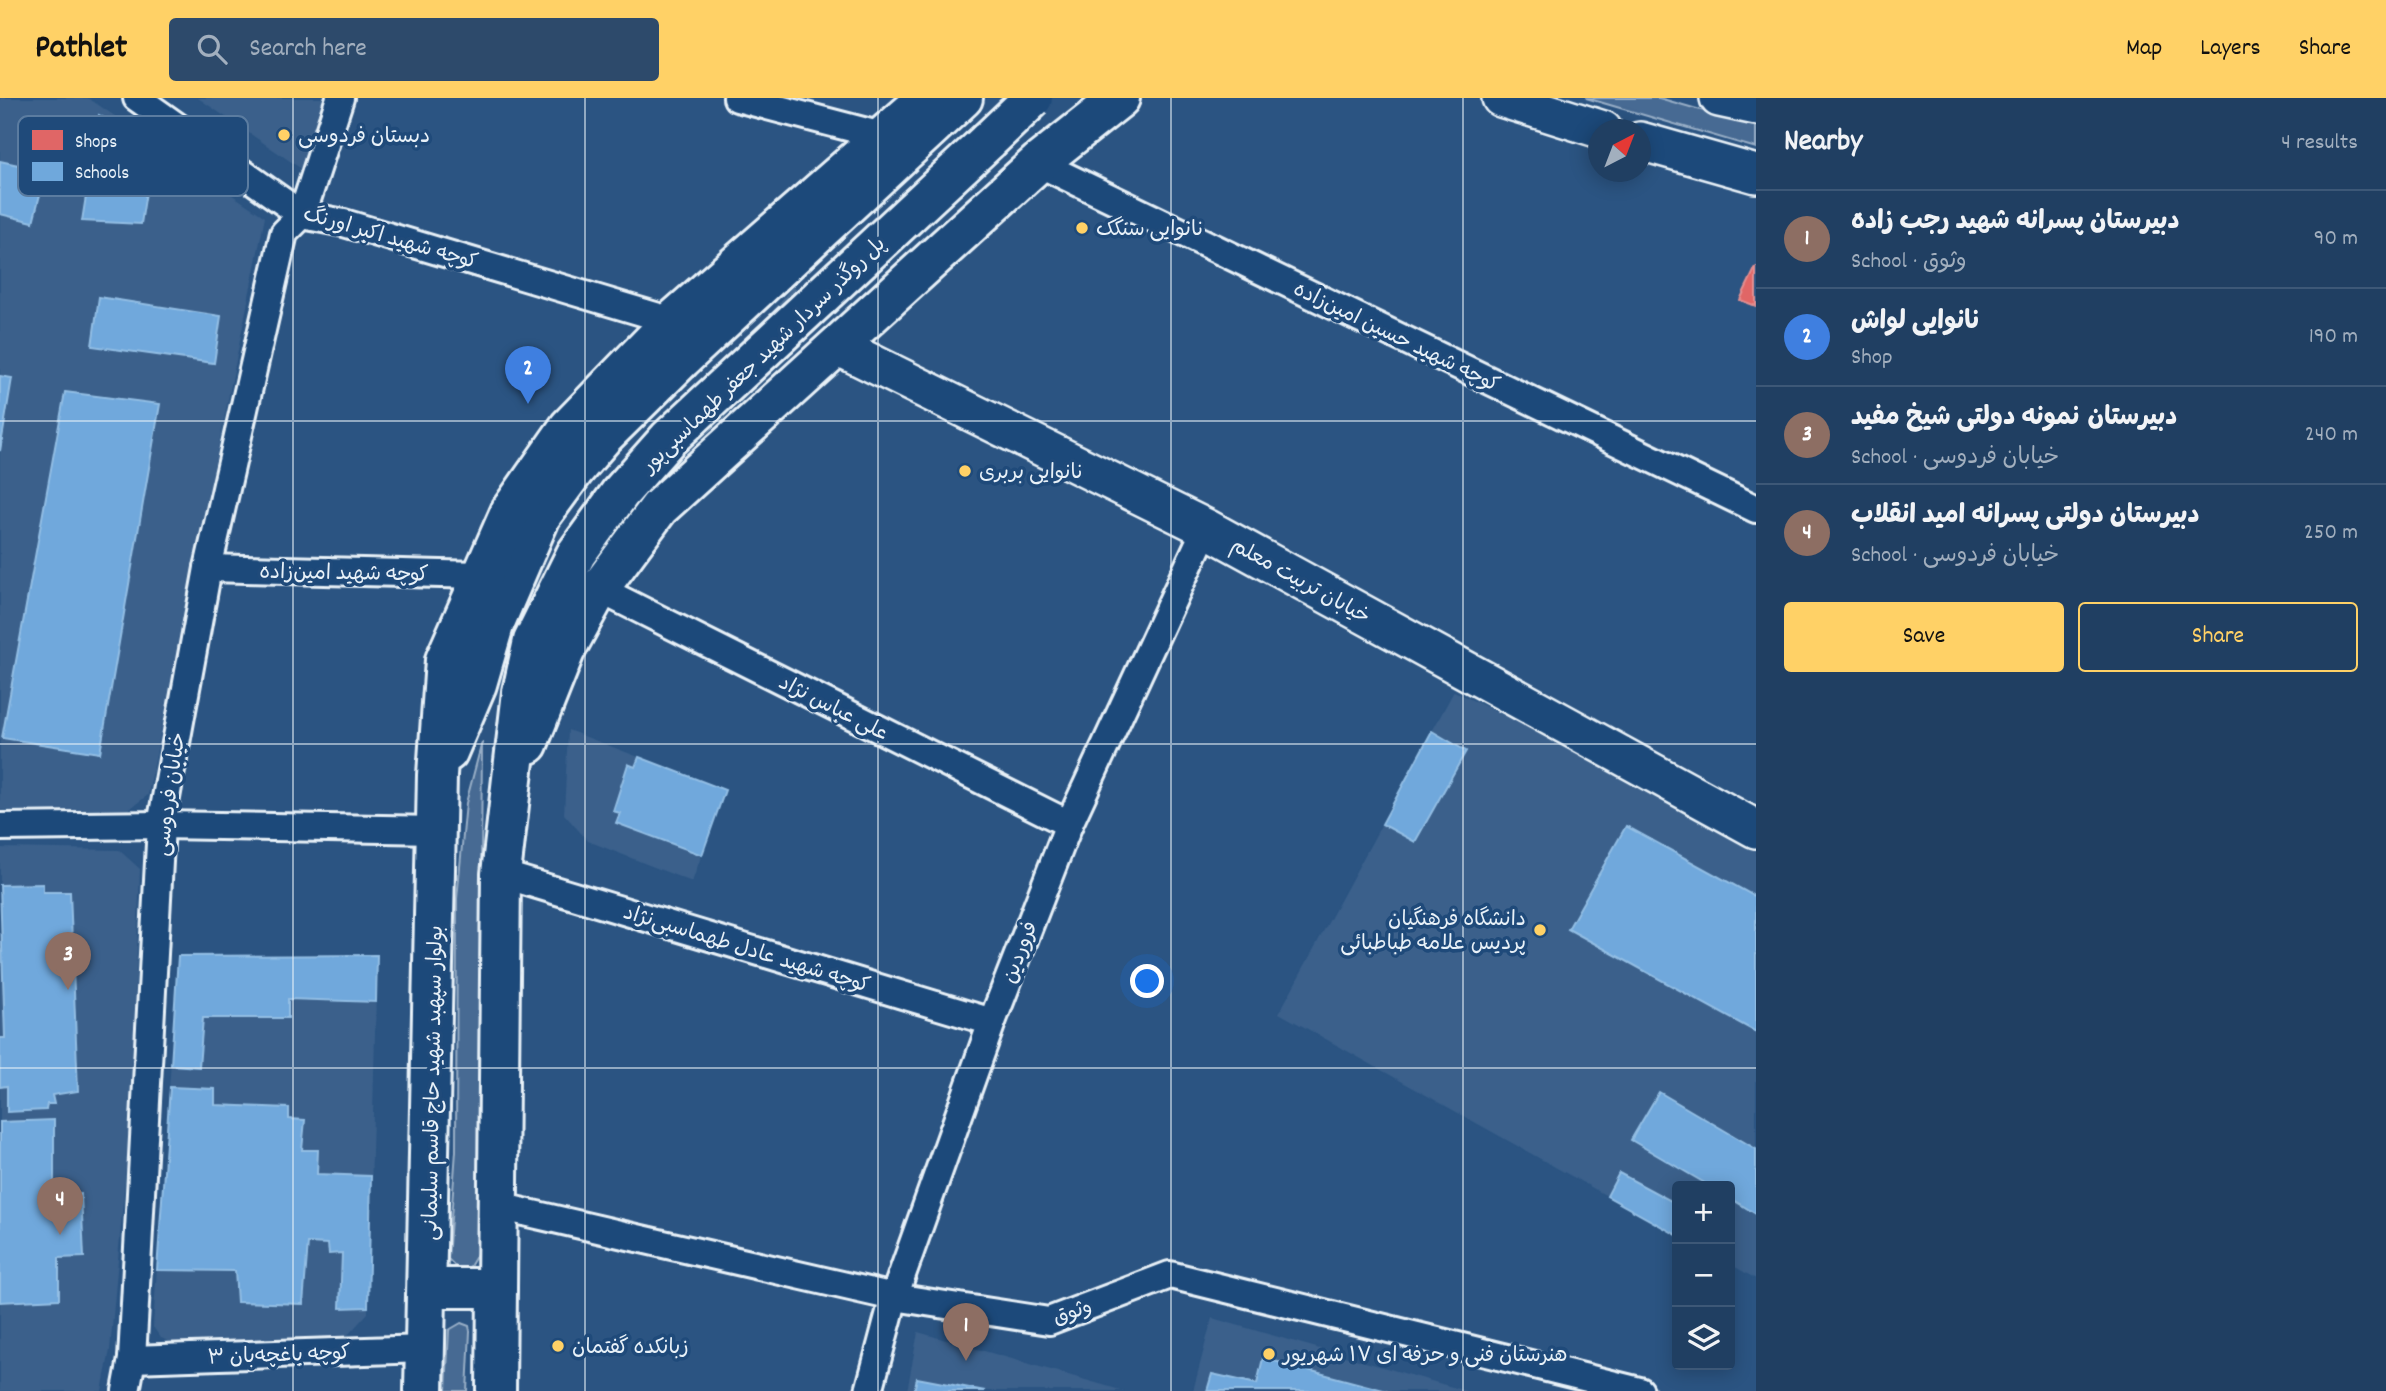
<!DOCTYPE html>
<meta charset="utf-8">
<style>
:root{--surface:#203f62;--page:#2d4a6b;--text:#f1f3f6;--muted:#a2afbe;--line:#3d5877;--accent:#ffd166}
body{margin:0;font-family:Dekko,"Playpen Sans Arabic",sans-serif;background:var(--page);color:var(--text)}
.controls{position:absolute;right:21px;bottom:21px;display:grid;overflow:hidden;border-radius:7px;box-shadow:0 4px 18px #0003}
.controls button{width:63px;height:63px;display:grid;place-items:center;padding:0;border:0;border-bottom:2px solid var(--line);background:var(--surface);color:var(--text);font:35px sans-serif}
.compass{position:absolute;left:1588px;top:21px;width:63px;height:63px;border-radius:50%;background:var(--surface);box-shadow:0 4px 18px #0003;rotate:42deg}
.you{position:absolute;left:1148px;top:884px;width:24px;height:24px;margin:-18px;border:5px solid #fff;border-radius:50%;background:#1a73e8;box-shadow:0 0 0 10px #1a73e833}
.badge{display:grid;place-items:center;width:46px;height:46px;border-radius:50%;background:var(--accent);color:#fff;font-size:23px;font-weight:700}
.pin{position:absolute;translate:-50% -58px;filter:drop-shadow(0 2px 4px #0008)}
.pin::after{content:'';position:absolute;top:37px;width:24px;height:21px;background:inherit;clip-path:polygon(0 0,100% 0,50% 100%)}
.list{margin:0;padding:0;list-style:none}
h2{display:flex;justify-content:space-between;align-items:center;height:91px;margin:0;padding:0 28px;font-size:30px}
h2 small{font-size:23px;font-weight:400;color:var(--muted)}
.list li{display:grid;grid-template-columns:46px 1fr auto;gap:21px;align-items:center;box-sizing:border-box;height:98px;padding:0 28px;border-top:2px solid var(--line)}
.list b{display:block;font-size:26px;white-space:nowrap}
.list p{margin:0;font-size:23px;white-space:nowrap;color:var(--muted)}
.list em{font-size:23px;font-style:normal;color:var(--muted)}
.actions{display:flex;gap:14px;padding:21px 28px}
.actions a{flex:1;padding:16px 0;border:2px solid var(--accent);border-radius:7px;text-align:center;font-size:24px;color:var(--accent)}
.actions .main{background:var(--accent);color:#111}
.icon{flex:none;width:38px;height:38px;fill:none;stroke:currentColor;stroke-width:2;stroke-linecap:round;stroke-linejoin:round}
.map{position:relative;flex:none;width:1756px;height:1293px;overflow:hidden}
header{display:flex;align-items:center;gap:42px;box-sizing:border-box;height:98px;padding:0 35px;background:var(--accent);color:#111}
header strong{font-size:33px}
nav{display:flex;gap:38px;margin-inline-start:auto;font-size:24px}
.search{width:490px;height:63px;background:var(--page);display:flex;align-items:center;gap:18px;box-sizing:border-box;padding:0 24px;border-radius:7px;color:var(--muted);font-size:26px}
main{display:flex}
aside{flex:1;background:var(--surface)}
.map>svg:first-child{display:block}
.built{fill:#3a608b}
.green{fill:#476b93;stroke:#98aec6;stroke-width:2}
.shops{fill:#e06666;stroke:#e29092;stroke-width:2}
.schools{fill:#6fa8dc;stroke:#93bee4;stroke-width:2}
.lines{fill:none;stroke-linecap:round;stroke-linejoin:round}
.primary-tunnel{stroke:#476c94;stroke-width:38;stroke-dasharray:38 19;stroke-linecap:butt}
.street-casing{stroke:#e8f1f8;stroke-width:32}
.secondary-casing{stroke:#e8f1f8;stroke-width:42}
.primary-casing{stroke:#e8f1f8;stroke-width:44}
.street{stroke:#1f4a7a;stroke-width:26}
.secondary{stroke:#1f4a7a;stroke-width:37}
.primary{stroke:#1f4a7a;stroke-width:38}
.primary-bridge-casing{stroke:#e8f1f8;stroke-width:44;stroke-linecap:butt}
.primary-bridge{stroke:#1f4a7a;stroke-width:38}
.grid{fill:none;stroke:#e8f1f8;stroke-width:2;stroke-opacity:0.55}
.poi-dot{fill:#ffd166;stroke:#1f4a7a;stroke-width:2.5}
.labels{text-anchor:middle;stroke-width:7;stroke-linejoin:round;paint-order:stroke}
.poi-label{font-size:21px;fill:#e8f1f8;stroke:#1f4a7a;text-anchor:start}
.street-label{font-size:21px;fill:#e8f1f8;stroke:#1f4a7a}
.key{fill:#1f4a7a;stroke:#5b7ca0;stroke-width:2}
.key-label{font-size:19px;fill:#e8f1f8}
</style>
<header>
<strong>Pathlet</strong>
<div class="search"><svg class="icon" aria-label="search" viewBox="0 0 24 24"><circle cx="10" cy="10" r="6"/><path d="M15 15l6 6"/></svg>Search here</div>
<nav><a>Map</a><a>Layers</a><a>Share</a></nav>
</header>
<main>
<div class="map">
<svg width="1756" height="1293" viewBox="0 0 1756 1293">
<rect width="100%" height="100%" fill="#2b5482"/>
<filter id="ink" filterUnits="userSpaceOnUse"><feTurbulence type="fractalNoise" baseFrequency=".0143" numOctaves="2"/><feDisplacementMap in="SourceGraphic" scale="14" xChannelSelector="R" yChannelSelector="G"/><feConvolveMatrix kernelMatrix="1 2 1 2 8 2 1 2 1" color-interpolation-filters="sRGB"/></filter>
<g filter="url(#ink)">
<g class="built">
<path d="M0,0H88L265,119L148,697L128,712H0Z"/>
<path d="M198,0H326L306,74Z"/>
<path d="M1454,593L1597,663L1756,750V1181L1730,1166V1088H1677V1137L1279,915Z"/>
<path d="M568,632L725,692L692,784L588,743L564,716Z"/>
<path d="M0,750L119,752L140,771L131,1014L110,1252L102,1293H0Z"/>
<path d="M377,857L368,1215L347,1238L172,1245L161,1240L153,1229L178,858Z"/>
<path d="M1212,1220L1466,1293H1193Z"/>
<path d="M918,1234L1124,1293H907Z"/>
</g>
<g class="green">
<path d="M1586,0H1659L1756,28V50Z"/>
<path d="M482,644L478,1155L469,1170L459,1172L448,1161L456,1053L457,801L466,705Z"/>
<path d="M461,1225L469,1228L470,1233L467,1293H446L449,1232Z"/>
</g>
<path class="shops" d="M1756,169V208L1740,202Z"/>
<g class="schools">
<path d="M99,17L153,49L141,126L82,123Z"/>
<path d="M0,63L46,73L33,124L0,116Z"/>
<path d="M99,199L221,218L214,265L92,248Z"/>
<path d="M0,278L12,280L0,353Z"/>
<path d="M65,294L160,306L100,655L2,640Z"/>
<path d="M1432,633L1466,653L1415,744L1382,726Z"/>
<path d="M639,659L725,692L702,757L616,725L620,715L613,713L628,666L635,669Z"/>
<path d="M1626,728L1756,799V934L1568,831Z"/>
<path d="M43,786V794H70L78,993L52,997L54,1006H47L46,1012L7,1014V988L0,989V940H5L0,787Z"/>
<path d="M377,857L376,904L288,901V920H203L199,969L171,967L178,858Z"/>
<path d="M170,989L215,991V1007L289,1010V1021L305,1022L302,1052H318L317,1076L371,1078L368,1209L340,1210L342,1155L329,1156L328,1146L308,1145L303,1206L237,1204L235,1173L157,1172Z"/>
<path d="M1659,994L1756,1051V1116L1730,1100V1088H1710L1631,1042Z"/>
<path d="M54,1022V1097L81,1096L84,1159L59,1160V1201L0,1204V1024Z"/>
<path d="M1619,1075L1677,1106V1137L1607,1098Z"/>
<path d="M1263,1260L1387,1293H1207L1212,1276L1257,1286Z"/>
<path d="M917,1280L985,1293H914Z"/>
</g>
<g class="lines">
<path class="primary-tunnel" d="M736,168L837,248"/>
<g class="street-casing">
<g id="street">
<path d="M137,0L302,117L344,125L672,223"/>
<path d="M737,0L886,39"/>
<path d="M1038,65L1756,411"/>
<path d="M208,470L480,477"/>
<path d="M599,491L1069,726"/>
<path d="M0,729L161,727L437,732"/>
<path d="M501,776L992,924"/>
<path d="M498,1108L894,1199L1049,1223L1170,1177L1640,1293"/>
<path d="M132,1261L425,1251"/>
<path d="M126,1293L132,1261L161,727L208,470L284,135L302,117L340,0"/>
<path d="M869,1293L894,1199L992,924L1069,726L1206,430"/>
</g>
</g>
<g class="secondary-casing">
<g id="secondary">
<path d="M1501,0L1603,32"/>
<path d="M1719,0L1756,8"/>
<path d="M1640,43L1756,76"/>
<path d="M837,248L1206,430L1756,731"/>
</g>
</g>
<g class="primary-casing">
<g id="primary">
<path d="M528,646L565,553L599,491L659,410L1038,65L1120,0"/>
<path d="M448,654L477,586L494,527L541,418L574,373L604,338L682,261L963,0"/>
<path d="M428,1190H497"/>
<path d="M424,1293L437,677L445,562L511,412L569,329L672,223L927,0"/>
<path d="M496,1293L501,776L522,594L533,543L576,456L620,395L668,341L989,42"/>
</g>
</g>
<use href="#street" class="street"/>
<use href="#secondary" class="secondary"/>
<use href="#primary" class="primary"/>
<g class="primary-bridge-casing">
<path id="primary-bridge" d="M989,42L1033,0"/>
</g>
<use href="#primary-bridge" class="primary-bridge"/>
</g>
</g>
<path class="grid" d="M293,0V1293M585,0V1293M878,0V1293M1171,0V1293M1463,0V1293M0,323H1756M0,646H1756M0,970H1756"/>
<g class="poi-dot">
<circle cx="284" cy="37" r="7"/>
<circle cx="1082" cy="130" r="7"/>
<circle cx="965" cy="373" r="7"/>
<circle cx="1540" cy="832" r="7"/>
<circle cx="558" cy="1248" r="7"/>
<circle cx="1269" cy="1256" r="7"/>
</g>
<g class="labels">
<g class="poi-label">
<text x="298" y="44">دبستان فردوسی</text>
<text x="1096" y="137">نانوایی سنگک</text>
<text x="979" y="380">نانوایی بربری</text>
<text x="1526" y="827" text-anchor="end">دانشگاه فرهنگیان<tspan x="1526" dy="24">پردیس علامه طباطبائی</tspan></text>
<text x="572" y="1255">زبانکده گفتمان</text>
<text x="1283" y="1263">هنرستان فنی و حرفه ای ۱۷ شهریور</text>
</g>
<g class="street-label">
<text transform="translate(391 139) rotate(16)" y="7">کوچه شهید اکبر اورنگ</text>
<text transform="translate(1397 238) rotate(26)" y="7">کوچه شهید حسین امین‌زاده</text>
<text transform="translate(763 256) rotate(-44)" y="7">پل روگذر سردار شهید جعفر طهماسبی‌پور</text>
<text transform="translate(344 474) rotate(1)" y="7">کوچه شهید امین‌زاده</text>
<text transform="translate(1301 482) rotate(29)" y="7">خیابان تربیت معلم</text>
<text transform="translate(834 609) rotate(27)" y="7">علی عباس نژاد</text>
<text transform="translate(169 696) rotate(-82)" y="7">خیابان فردوسی</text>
<text transform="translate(747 850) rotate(17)" y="7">کوچه شهید عادل طهماسبی‌نژاد</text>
<text transform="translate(1019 854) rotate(-69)" y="7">فروردین</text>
<text transform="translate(432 985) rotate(-89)" y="7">بولوار سپهبد شهید حاج قاسم سلیمانی</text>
<text transform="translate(1072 1213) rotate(-18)" y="7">وثوق</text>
<text transform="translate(279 1256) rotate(-2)" y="7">کوچه باغچه‌بان ۳</text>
</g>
</g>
<rect x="18" y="18" width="230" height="80" rx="10" class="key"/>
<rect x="32" y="32" width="31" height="20" fill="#e06666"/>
<rect x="32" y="64" width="31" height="19" fill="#6fa8dc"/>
<g class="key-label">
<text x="75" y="49">Shops</text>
<text x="75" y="80">Schools</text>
</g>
</svg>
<div class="controls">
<button>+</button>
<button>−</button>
<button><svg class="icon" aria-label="layers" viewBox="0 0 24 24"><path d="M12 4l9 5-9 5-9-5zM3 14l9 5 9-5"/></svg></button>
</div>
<svg class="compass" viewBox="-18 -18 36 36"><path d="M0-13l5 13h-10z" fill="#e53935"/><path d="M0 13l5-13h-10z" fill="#a2afbe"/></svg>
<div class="you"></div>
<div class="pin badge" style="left:966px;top:1263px;background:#8d6e63">1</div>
<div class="pin badge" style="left:528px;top:306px;background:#3f7fe0">2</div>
<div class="pin badge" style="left:68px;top:892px;background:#8d6e63">3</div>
<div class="pin badge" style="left:60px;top:1137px;background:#8d6e63">4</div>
</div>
<aside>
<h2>Nearby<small>4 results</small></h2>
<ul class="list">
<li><span class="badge" style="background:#8d6e63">1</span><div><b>دبیرستان پسرانه شهید رجب زاده</b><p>School · وثوق</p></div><em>90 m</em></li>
<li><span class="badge" style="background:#3f7fe0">2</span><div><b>نانوایی لواش</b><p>Shop</p></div><em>190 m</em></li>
<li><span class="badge" style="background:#8d6e63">3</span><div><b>دبیرستان نمونه دولتی شیخ مفید</b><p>School · خیابان فردوسی</p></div><em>240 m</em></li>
<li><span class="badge" style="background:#8d6e63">4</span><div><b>دبیرستان دولتی پسرانه امید انقلاب</b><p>School · خیابان فردوسی</p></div><em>250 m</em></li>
</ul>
<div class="actions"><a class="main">Save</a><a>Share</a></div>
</aside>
</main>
